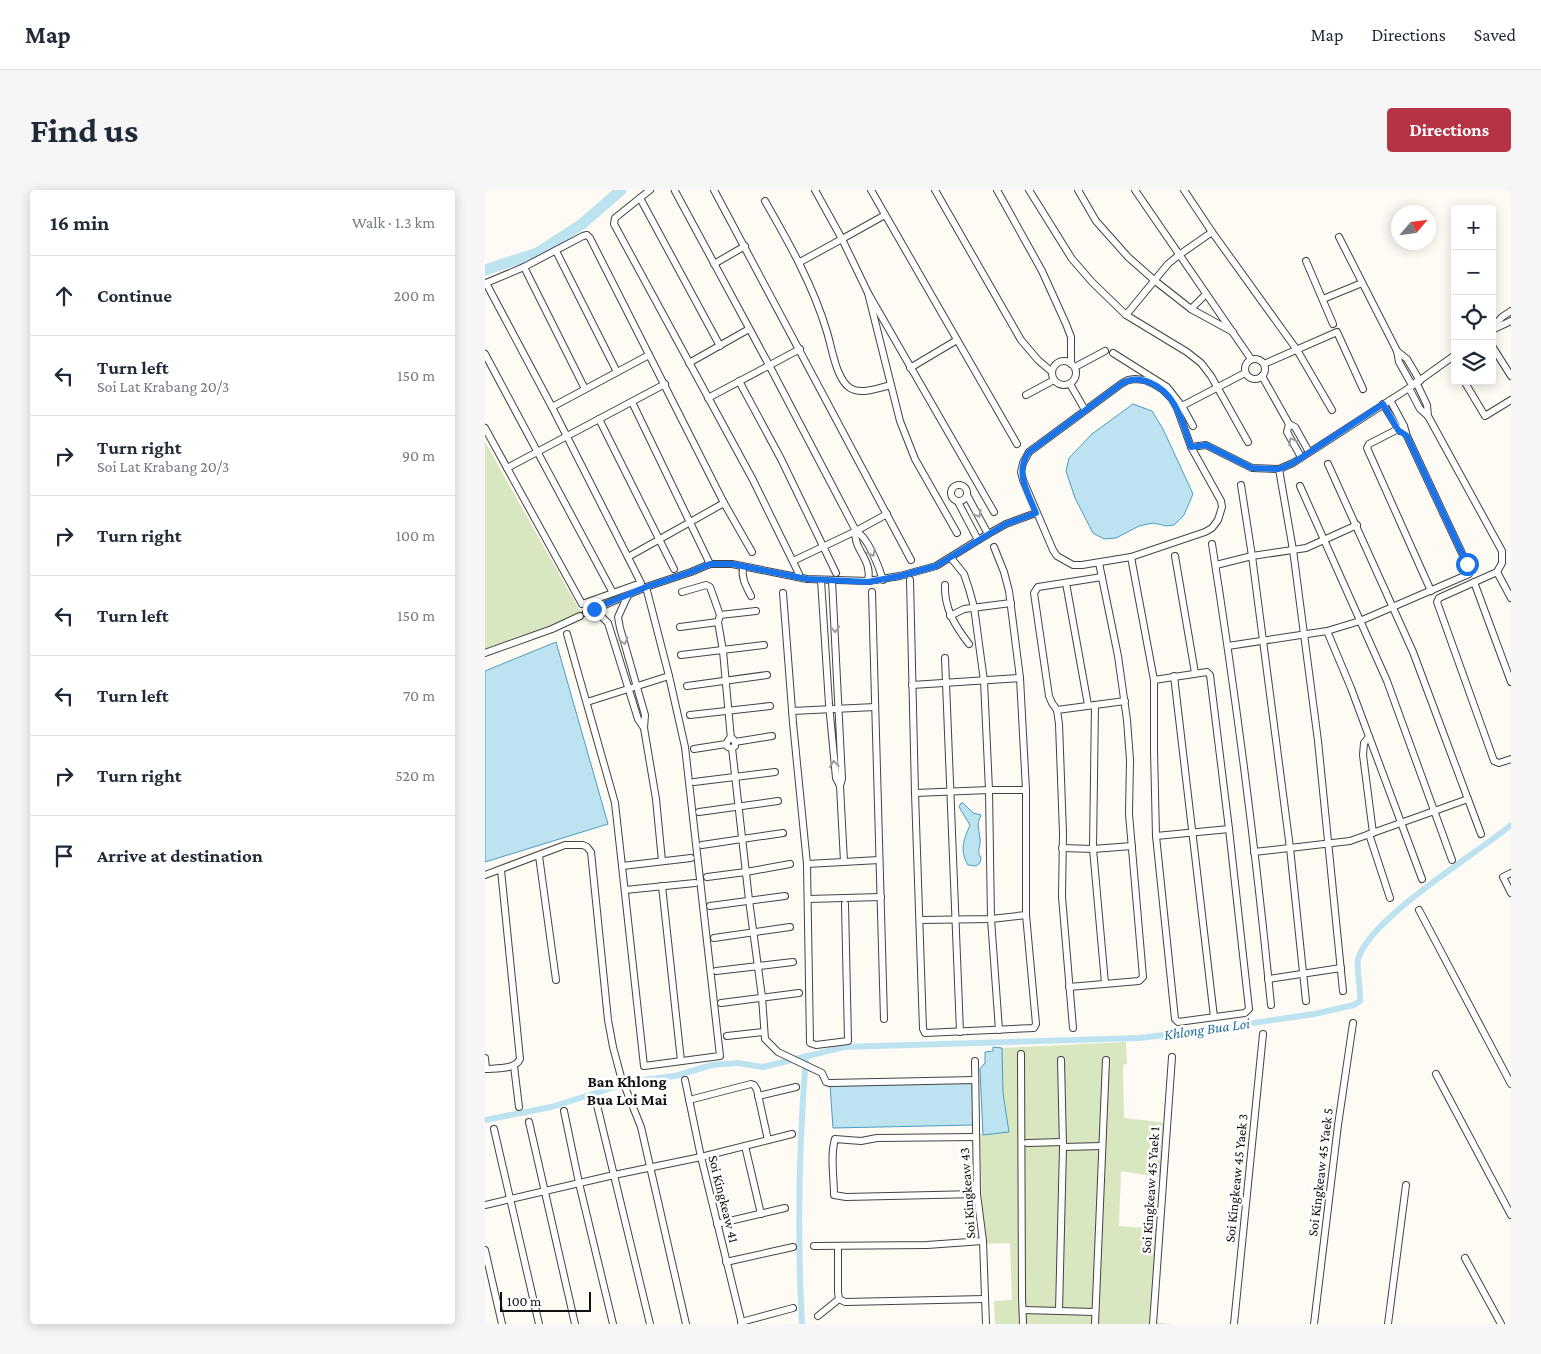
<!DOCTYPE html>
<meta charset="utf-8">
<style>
:root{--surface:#fff;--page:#f6f6f7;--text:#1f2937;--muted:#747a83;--line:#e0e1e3;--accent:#b53345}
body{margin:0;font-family:"Crimson Pro",serif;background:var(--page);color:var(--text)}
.controls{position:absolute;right:15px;top:15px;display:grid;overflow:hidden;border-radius:5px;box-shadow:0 2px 12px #0003}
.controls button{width:45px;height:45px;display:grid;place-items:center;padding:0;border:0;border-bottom:1px solid var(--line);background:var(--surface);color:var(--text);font:25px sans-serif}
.compass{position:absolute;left:906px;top:15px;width:45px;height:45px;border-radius:50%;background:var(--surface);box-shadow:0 2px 12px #0003;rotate:62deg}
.scale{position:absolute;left:15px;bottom:12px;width:91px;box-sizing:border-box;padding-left:5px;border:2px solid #101010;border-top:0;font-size:14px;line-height:18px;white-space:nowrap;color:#101010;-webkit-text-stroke:4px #fff;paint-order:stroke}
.stop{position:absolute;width:15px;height:15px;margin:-11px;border:4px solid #1a73e8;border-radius:50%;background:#fff}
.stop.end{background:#1a73e8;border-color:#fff;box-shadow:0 1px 5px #0008}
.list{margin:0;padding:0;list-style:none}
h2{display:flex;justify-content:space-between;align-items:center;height:65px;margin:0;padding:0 20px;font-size:21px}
h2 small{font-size:16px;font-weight:400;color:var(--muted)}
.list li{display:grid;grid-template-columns:32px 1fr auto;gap:15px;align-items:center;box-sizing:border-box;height:80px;padding:0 20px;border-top:1px solid var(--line)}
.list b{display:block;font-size:19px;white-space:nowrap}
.list p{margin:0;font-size:16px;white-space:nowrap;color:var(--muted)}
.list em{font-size:16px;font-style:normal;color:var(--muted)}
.icon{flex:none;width:28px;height:28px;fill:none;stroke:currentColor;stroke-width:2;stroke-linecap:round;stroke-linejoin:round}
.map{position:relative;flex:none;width:1026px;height:1134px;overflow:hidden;border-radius:5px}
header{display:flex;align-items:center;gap:30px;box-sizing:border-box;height:70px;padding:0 25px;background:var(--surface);border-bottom:1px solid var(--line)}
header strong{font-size:24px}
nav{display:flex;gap:28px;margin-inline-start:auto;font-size:18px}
.intro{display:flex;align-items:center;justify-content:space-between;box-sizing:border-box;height:120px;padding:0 30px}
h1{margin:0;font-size:35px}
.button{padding:12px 22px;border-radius:5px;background:var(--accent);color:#fff;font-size:18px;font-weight:700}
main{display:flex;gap:30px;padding:0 30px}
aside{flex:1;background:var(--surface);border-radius:5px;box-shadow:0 2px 12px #0003}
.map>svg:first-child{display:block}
.green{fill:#d8e7c0}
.water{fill:#bde3f1;stroke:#4a9dc2}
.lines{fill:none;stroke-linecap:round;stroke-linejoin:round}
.canal{stroke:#bde3f1;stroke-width:6}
.river{stroke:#bde3f1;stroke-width:11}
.minor-casing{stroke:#434343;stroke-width:8}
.minor{stroke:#fff;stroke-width:6}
.oneway{stroke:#9f9f9f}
.route{stroke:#1a73e8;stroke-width:6}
.labels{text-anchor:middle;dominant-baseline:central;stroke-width:5;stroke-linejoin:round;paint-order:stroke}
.street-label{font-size:14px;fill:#101010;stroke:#fff}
.water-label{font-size:15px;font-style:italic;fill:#237099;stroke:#fff}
.quarter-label{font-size:16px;font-weight:bold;fill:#101010;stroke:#fff}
</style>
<header>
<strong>Map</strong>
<nav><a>Map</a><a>Directions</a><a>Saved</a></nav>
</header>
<div class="intro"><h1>Find us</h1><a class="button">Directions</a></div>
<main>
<aside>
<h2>16 min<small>Walk · 1.3 km</small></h2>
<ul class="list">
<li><svg class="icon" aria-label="ahead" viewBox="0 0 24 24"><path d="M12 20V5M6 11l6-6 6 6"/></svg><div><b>Continue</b></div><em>200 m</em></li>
<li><svg class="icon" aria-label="left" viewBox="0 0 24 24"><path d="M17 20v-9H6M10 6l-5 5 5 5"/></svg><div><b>Turn left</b><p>Soi Lat Krabang 20/3</p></div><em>150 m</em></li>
<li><svg class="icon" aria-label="right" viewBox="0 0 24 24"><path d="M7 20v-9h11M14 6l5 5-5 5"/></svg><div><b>Turn right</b><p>Soi Lat Krabang 20/3</p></div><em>90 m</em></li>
<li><svg class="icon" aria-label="right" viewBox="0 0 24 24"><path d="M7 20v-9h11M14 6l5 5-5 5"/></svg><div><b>Turn right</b></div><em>100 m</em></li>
<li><svg class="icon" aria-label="left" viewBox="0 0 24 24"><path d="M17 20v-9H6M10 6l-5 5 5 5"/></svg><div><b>Turn left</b></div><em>150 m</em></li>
<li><svg class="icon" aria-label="left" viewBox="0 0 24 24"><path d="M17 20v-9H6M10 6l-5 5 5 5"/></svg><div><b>Turn left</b></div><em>70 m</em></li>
<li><svg class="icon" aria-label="right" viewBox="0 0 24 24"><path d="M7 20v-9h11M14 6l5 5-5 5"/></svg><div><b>Turn right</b></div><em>520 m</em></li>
<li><svg class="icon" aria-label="arrive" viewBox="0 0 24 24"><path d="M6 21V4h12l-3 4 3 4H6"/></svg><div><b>Arrive at destination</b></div></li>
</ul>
</aside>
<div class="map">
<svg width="1026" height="1134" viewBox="0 0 1026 1134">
<rect width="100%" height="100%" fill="#fefbf5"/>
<!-- green -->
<g class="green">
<path d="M0 252 100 430 0 465Z"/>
<path d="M641 852 642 874 638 875 639 928 683 933 679 988 636 981 634 1036 675 1039 669 1132 688 1134H510L509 1111 527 1110 525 1053 498 1054 495 944 524 942 518 903 517 858Z"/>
</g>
<!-- water -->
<g class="water">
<path d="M648 214 667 221 678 239 708 304 699 325 689 335 682 336 668 333 654 336 631 348 619 349 608 343 590 308 581 281 584 268 607 244Z"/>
<path d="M71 452 123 634 0 672V481Z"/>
<path d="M476 613H478L488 623 496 625C491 636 494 637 495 649 496 657 491 660 496 668L495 673 491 676 483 675C474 660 479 649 485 635L474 617Z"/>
<path d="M508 857 517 858 518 903 524 942 498 945 495 879 500 873V862L508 861Z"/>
<path d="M487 892 488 935 348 938 345 895Z"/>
</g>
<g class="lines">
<!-- canal -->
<g class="canal">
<path d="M0 930 66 917 149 891 190 886 227 875 253 873 278 877 359 857 654 848 728 839 829 824 869 815 875 811C876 799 871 777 873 769 886 727 990 665 1026 635"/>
<path d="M317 1134C312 1045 314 954 321 866"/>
</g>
<!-- river -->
<path class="river" d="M0 80 52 63 97 34 136 0"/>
<defs>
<g id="minor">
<path d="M165 0 130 28 129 34 268 290 314 384"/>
<path d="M229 0 426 370"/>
<path d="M330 0 357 49 400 25"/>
<path d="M386 0 532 254"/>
<path d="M450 0 536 150 553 170 567 182"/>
<path d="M512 0 557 81 581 134 586 147V174"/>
<path d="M544 0 587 69 607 92 641 125 702 162 716 173 726 186 763 252"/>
<path d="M593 0 611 31 643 67 669 90 706 119 748 142"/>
<path d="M650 0 766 169"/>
<path d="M699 0 727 42 812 160 847 220"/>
<path d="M190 1 284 175 371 341C383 347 394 377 398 390"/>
<path d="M155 8 235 156"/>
<path d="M280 11C304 53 328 95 342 142 347 158 351 189 365 198 376 205 394 198 406 195L415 231 430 269 472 343"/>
<path d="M854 47 912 161 914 172 927 195"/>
<path d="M71 61 132 182"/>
<path d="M821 71 848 134"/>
<path d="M315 72 357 49 383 103 406 195"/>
<path d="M229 74 260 56"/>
<path d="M39 77 100 199"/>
<path d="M1 93 39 77 98 46 102 45 105 48 239 313 267 362"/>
<path d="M0 94 1 93 67 217 164 165"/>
<path d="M383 103 509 322"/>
<path d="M838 109 877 93"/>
<path d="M706 119 721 104"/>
<path d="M641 125 683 74 694 65 727 42"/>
<path d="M1007 138 1017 127 1026 121"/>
<path d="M1007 140 1026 131"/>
<path d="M1007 156 1026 186"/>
<path d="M912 161 922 169 935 191"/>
<path d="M628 163 682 197 697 216 708 236"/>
<path d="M0 164 128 403 156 393 67 217"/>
<circle cx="770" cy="179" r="10"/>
<circle cx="579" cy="183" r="12"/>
<path d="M204 173 264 139"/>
<path d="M779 174 852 142 878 199"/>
<path d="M590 177 620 161"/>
<path d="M425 178 472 150"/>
<path d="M777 186 804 234 810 237 824 262"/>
<path d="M650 189 660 190 669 194 677 199 687 209 692 218 706 257 736 311 737 317 733 330 727 338 720 342 646 367 597 375H588L572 366 568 360 538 290 536 282 538 273 544 262 636 194 643 190Z"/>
<path d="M254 191 296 269 351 383"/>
<path d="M979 191 1000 226 1026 210"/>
<path d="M931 192 942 215 943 226"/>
<path d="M585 194 600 220"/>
<path d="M924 198 935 219 943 226 1017 361V373L1012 382 954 408 952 412 1009 571 1014 573 1026 569"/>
<path d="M541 205 569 190"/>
<path d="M223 208 315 159"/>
<path d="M147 212 225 374"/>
<path d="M898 214 915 241"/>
<path d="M697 216 760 183"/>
<path d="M114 229 189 379"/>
<path d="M804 234 802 242 816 267"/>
<path d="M919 236 884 254 882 258 946 401"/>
<path d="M0 238 97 414 128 403"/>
<path d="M706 257 721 255 767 278 794 279 808 273 924 198 970 165"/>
<path d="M843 274 928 462 996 644"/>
<path d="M22 278 180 194"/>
<path d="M794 279 808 360 833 551 858 801"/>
<circle cx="474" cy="303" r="8"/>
<path d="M756 295 767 366 805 658 821 811"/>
<path d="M815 296 902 491 967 670"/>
<path d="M482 305 503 344"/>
<path d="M473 312 493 350"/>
<path d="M371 341C367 359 388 369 383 391"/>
<path d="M727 354C751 507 771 661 786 815"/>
<path d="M690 366 710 483"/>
<path d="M143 367 239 313"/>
<path d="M646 367 669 490V560L671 646 690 829 693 832 760 823 764 819 744 639 725 485 722 482 669 490"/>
<path d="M466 368 479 384 484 399 489 417 499 491 504 600 506 729 514 840"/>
<path d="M308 371 371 341 402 324"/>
<path d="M731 375 767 366 821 358 872 335"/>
<path d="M258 377C256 388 261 396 266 406"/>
<path d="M1012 382 1026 408"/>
<path d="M336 390 344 514 351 588 355 596 357 589 347 390"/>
<path d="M425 390 430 603 438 839 440 843 549 838 551 834 541 725V600L535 488 524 401 519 382 509 357"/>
<path d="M989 392 1026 492"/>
<path d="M581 393 603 515"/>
<path d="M460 395C459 418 470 436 484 454"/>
<path d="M197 402 221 395 225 397 235 425 271 421"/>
<path d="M387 402 399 829"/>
<path d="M298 403 308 533 322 674 325 853 331 855 363 851 360 714"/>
<path d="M143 405 133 427 135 438 160 525 159 538 171 609 177 671"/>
<path d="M109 419 123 433 153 529 159 538"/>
<path d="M101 423 161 397 206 382 225 374H247L322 389 383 391 415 386 451 376 503 344 521 334 551 323"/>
<path d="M235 425 233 432 238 461 246 549"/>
<path d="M465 426 479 419 526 413"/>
<path d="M195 437 233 432"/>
<path d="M842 441 866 498 937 689"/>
<path d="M82 444 130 613 137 676 206 668"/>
<path d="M743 456 842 441 875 431 984 384 982 374 922 246 919 236 905 210"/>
<path d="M0 463 67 439 95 426"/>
<path d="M196 465 279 455"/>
<path d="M460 468 475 842"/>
<path d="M689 486 729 827"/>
<path d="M427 495 535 488"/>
<path d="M202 496 282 485"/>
<path d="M102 512 184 486"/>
<path d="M610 515 608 659 620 793"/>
<path d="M572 520 640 511"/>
<path d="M307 521 390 517"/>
<path d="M205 525 285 516"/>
<path d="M884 547 879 553 878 565 888 643"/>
<path d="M250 552 287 546"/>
<path d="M247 558 264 710 277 807 280 849 293 862 337 883 341 892 344 893 490 890"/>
<path d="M209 559 241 554 243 557 247 558 250 556V552L248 549H244L241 554"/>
<path d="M209 592 290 582"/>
<path d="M355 596 359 672"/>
<path d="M430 603 504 600H541"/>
<path d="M214 622 293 611"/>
<path d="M884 644 905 708"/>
<path d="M671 646 744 639"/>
<path d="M217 655 298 643"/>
<path d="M577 658 608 659 647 656"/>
<path d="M769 662 865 651 983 609"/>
<path d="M54 666 71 790"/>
<path d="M322 674 394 670"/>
<path d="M137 676 159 876 235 866 200 557 184 486 161 397"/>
<path d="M1026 683 1018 687 1026 703"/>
<path d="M0 685 80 655H98L102 657 106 662 123 830 128 857 136 887 156 937 201 1134"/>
<path d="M222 687 261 682 305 674"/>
<path d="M177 696 196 871"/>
<path d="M140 700 210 693"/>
<path d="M323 709 396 707"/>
<path d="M225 716 300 706"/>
<path d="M934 720 1026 894"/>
<path d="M435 730 506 729 541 725"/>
<path d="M229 748 305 737"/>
<path d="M231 781 308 772"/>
<path d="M783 789 856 778"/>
<path d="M584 797 654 791 658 787 644 624 645 570 642 530 633 466 614 373"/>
<path d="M236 813 314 803"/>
<path d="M588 838 577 707 578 643 574 534 572 520 567 513 564 506 549 403 553 397 617 387"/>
<path d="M242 846 278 842"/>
<path d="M536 864 537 1106 538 1134"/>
<path d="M0 868 1 879"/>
<path d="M490 871 492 1004 498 1051 501 1134"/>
<path d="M29 876 34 917"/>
<path d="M0 879C11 878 30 880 35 869L16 680"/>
<path d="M951 884 1026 1025"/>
<path d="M200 890 216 967 257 1134"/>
<path d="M273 906 311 897"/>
<path d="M204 910 266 894 269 895 272 900 283 950"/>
<path d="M111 911 165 1134"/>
<path d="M79 921 94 993 128 1134"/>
<path d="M44 932 90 1134"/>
<path d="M9 939 54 1134"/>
<path d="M491 947 392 948 376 951 350 949C345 966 349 987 349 1005L361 1007 492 1004"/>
<path d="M542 953 578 952"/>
<path d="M260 956 276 1024"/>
<path d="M578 957 617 956"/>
<path d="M0 1015 129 985 216 967 307 944"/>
<path d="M232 1034 300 1018"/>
<path d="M329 1056 442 1055 498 1051"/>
<path d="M353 1056V1102L354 1109 360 1112 500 1109"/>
<path d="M0 1060 17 1134"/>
<path d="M980 1068 1016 1134"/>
<path d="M241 1072 308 1057"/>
<path d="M538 1120 610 1122"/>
<path d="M574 1121 578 957 576 870"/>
<path d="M333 1126 354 1109"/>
<path d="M256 1132 308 1118"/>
<path d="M610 1134 621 870"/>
<path d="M668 1134 687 867"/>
<path d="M749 1134 778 844"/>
<path d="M829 1134 853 935 868 833"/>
<path d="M903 1134 921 995"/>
</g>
</defs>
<!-- minor casing -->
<use href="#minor" class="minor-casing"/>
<!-- minor -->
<use href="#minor" class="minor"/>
</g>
<!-- one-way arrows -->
<defs><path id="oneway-chevron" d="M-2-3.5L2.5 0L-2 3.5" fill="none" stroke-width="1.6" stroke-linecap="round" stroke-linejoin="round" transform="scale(1.25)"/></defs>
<g class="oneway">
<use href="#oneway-chevron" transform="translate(807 251) rotate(-117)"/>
<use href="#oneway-chevron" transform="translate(493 324) rotate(61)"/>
<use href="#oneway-chevron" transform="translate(387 363) rotate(62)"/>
<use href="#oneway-chevron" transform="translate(350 439) rotate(87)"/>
<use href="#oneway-chevron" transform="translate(139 451) rotate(73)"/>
<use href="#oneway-chevron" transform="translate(349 574) rotate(-96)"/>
</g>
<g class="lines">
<!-- route -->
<path class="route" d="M109 419 161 397 206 382 225 374H247L322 389 383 392 415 386 451 376 504 344 521 334 551 323C543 303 529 282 544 262L636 194C646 188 655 188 666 193 692 204 697 233 706 257L721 255 767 278 794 279 808 273 898 214 913 240 922 246 982 374"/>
</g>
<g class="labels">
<!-- street labels -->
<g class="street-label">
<text transform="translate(835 982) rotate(-83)">Soi Kingkeaw 45 Yaek 5</text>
<text transform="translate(751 988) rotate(-84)">Soi Kingkeaw 45 Yaek 3</text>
<text transform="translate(665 1000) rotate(-86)">Soi Kingkeaw 45 Yaek 1</text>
<text transform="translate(482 1003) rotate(-94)">Soi Kingkeaw 43</text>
<text transform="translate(239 1009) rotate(76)">Soi Kingkeaw 41</text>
</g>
<!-- water labels -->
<g class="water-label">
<text transform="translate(722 839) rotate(-8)">Khlong Bua Loi</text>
</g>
<!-- quarter labels -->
<g class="quarter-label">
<text x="142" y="891">Ban Khlong<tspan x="142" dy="18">Bua Loi Mai</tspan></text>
</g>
</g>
</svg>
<div class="controls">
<button>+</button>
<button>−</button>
<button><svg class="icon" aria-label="locate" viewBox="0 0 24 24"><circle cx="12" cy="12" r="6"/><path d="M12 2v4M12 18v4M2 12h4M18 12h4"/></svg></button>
<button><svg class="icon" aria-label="layers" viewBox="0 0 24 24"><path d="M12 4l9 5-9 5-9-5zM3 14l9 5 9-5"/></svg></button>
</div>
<svg class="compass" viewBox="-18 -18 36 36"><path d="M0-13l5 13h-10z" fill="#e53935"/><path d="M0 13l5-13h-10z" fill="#747a83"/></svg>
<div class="scale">100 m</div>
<div class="stop" style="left:982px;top:374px"></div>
<div class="stop end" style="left:109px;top:419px"></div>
</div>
</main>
